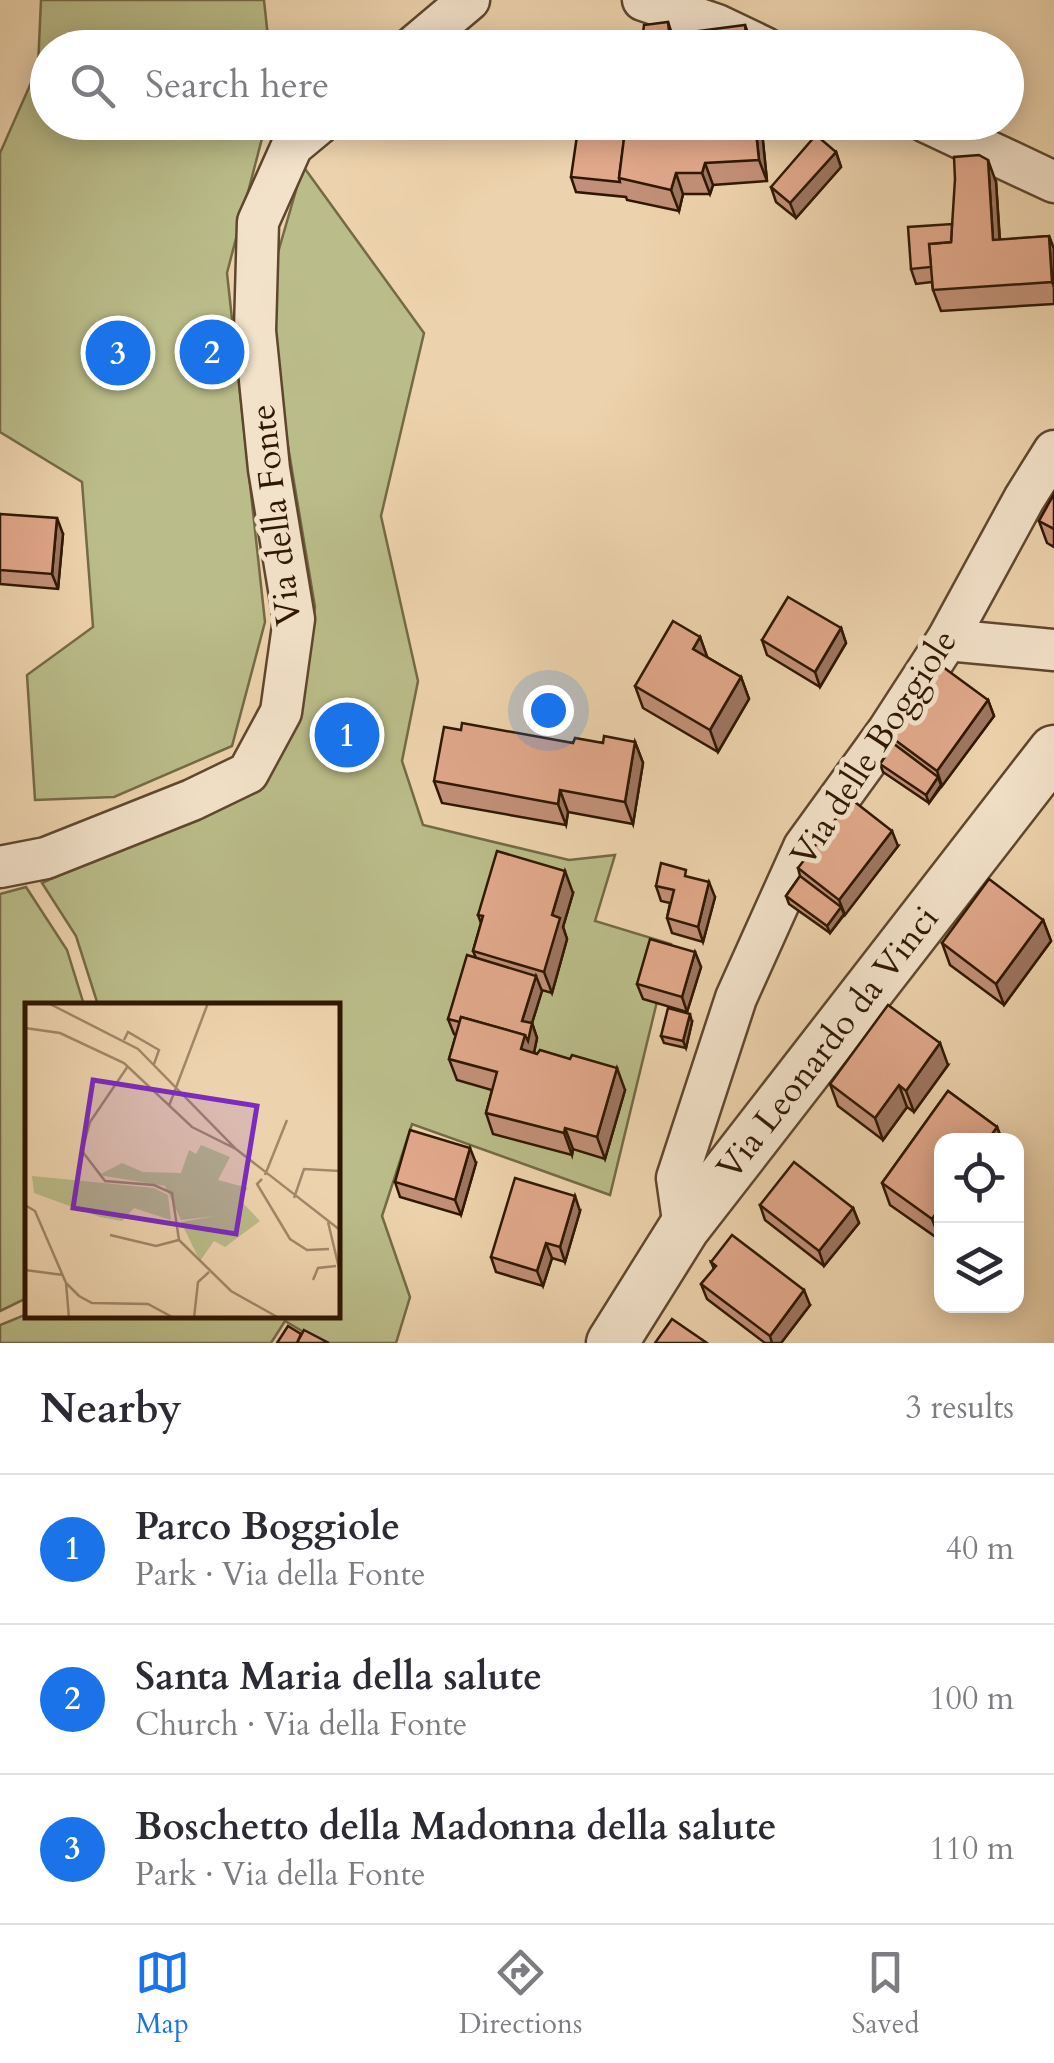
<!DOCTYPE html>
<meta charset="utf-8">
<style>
:root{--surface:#fff;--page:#f7f7f7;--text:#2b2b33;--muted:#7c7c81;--line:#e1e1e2;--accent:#1a73e8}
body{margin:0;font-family:Cardo,serif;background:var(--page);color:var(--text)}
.controls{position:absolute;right:30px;bottom:30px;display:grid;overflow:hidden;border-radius:20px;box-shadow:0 5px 25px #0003}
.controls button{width:90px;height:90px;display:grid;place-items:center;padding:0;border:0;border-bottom:2px solid var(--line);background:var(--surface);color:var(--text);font:50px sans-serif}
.you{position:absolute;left:548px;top:710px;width:35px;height:35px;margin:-25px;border:8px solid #fff;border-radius:50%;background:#1a73e8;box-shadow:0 0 0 15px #1a73e833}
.badge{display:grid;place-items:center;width:65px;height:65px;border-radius:50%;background:var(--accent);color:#fff;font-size:32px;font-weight:700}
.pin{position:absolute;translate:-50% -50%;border:5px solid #fff;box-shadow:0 2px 10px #0006}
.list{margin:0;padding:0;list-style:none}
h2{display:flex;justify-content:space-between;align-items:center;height:130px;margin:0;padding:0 40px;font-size:42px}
h2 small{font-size:32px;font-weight:400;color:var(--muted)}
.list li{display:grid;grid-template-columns:65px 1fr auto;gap:30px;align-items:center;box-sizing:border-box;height:150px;padding:0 40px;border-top:2px solid var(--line)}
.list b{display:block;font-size:38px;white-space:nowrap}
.list p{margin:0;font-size:32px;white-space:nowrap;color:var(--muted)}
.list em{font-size:32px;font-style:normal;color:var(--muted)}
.icon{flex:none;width:55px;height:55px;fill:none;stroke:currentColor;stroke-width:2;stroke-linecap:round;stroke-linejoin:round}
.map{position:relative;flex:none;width:1054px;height:1343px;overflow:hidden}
.search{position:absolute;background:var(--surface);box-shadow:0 5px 25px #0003;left:30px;right:30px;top:30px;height:110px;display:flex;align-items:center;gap:25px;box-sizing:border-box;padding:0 35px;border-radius:55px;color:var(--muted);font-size:38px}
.sheet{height:580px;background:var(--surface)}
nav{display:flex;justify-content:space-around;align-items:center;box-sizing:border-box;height:140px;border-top:2px solid var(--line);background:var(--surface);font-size:28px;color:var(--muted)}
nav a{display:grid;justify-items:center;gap:5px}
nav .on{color:var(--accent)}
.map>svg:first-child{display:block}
.green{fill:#babc89;stroke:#756a46;stroke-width:2.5}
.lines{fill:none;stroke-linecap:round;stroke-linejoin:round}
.minor-casing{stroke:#5f462e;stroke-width:45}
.tertiary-casing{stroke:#5f462e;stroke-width:55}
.minor{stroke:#f3e2ca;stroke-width:40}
.tertiary{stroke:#f3e2ca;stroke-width:50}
.wall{fill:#c29078;stroke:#301703;stroke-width:2.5}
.shaded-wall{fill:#9e7661;stroke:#301703;stroke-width:2.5}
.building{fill:#e1a88b;stroke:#301703;stroke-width:2.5}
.labels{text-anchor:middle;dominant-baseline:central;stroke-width:10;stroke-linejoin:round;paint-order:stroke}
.street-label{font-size:35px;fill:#301703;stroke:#f3e2ca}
.inset-road{fill:none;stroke:#a18869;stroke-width:2.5}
.view{fill:#7b2cbf;fill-opacity:0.15;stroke:#7b2cbf;stroke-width:5}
.inset-edge{fill:none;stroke:#301703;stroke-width:5}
</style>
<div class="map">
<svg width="1054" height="1343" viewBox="0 0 1054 1343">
<rect width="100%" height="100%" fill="#edd3ad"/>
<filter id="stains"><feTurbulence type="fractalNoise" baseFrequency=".002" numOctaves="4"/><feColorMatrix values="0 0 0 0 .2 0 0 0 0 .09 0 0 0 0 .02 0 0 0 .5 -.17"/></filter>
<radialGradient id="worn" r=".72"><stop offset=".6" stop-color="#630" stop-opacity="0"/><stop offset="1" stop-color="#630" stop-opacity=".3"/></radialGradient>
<!-- green -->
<g class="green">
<path d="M41 0H264L269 47 48 48V122L266 123 227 273 265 622 232 746 114 797 35 800 27 675 93 627 82 482 0 432V153L38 67Z"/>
<path d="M303 166 424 333 381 516 418 681 402 761 423 825 569 860 615 855 595 921 671 944 610 1195 412 1124 382 1216 410 1297 396 1343H322L285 1321 271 1343H0V1325L27 1314 28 1316H338V1006L98 1005 76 936 42 883 266 778 300 708 315 607 271 345 277 256Z"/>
<path d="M26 887 67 950 84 1005 28 1006 27 1298 0 1311V894Z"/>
</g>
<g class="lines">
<defs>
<g id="minor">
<path d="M643 0 717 25 765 48"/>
<path d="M412 48 469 0"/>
<path d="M926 122 1054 182"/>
<path d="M947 640 1054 650"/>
<path d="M0 867 46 858 192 800 248 773 281 712 294 619 269 469 255 331 258 222 292 146 321 122"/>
<path d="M684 1228 677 1178 736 998 804 847 888 731 947 640 1024 499 1054 451"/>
</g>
<path id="tertiary" d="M612 1343 684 1228 1054 751"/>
</defs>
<!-- minor casing -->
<use href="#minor" class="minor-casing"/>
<!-- tertiary casing -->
<use href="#tertiary" class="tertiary-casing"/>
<!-- minor -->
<use href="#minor" class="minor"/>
<!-- tertiary -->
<use href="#tertiary" class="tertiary"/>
</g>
<!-- wall -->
<g class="wall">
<path d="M626 122H660V126L695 131 761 122 767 181 713 185 710 194H683L679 211 627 200 626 197 576 192 571 177 626 126Z"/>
<path d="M836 152 841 167 796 218 776 202 771 187Z"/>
<path d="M996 182 1000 240 1049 236 1054 249V304L941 311 933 290 932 282 916 284 911 269 952 224Z"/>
<path d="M1054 494V547L1047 543 1039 521Z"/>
<path d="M0 514 63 534 58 589 0 584Z"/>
<path d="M841 628 846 643 820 687 767 655 762 640Z"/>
<path d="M700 637 707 657 741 677 749 699 718 752 643 708 635 686Z"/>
<path d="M988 700 994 716 929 803 883 772 880 764 894 744 891 737Z"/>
<path d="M461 730 573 743 635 742 643 763 633 824 568 812 566 825 442 803 434 781Z"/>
<path d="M898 846 830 933 789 904 786 896 800 876 798 868Z"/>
<path d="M688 877 715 897 703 942 672 933 667 918 670 903 661 901 656 886Z"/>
<path d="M573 893 563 927 567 939 552 993 542 990 532 1023 537 1038 534 1053 625 1090 605 1159 573 1149 572 1155 493 1134 486 1113 492 1090 457 1080 449 1059 456 1035 454 1034 448 1019 476 958 473 951 481 923 478 915Z"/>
<path d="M1043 920 1051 941 1004 1005 950 965 942 943Z"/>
<path d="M695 952 701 967 687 1012 643 999 637 984Z"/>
<path d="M692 1022 686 1048 664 1043 661 1036Z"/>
<path d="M948 1065 914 1112 907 1107 883 1140 838 1106 830 1084Z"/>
<path d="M948 1091 997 1127 1002 1140H942V1238L940 1240 890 1205 882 1183Z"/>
<path d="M476 1163 461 1215 400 1197 395 1182Z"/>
<path d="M760 1205 853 1208 859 1223 824 1266 765 1220Z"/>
<path d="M580 1211 565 1262 552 1258 543 1286 496 1272 491 1257Z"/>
<path d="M711 1262 810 1305 781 1343H765L707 1299 701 1284 714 1269Z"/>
</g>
<!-- shaded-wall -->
<g class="shaded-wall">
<path d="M668 22 673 37 675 48H671Z"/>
<path d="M745 25 753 46V48H747Z"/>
<path d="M755 122H761L767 181 759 160Z"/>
<path d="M836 152 841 167 796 218 790 203Z"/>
<path d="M988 160 996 182 1001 262 993 240Z"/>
<path d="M705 163 713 185 710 194 702 173Z"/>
<path d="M676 173 683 194 679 211 671 190Z"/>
<path d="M1049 236 1054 249V287L1052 282Z"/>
<path d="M57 518 63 534 58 589 52 574Z"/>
<path d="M841 628 846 643 820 687 815 672Z"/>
<path d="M700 637 708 659 693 649Z"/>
<path d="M741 677 749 699 718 752 710 730Z"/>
<path d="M988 700 994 716 942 786 937 771Z"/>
<path d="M635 742 643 763 633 824 625 802Z"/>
<path d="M938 777 941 785 929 803 926 795Z"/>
<path d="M560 790 568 812 566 825 558 804Z"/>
<path d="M892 831 898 846 845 915 839 900Z"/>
<path d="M565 871 573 893 563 927 567 939 552 993 544 972 552 915Z"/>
<path d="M709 882 715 897 703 942 698 927Z"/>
<path d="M841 907 844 914 830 933 827 926Z"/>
<path d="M1043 920 1051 941 1004 1005 996 984Z"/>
<path d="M695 952 701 967 687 1012 682 997Z"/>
<path d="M536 976 542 991 532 1023 537 1038 533 1057 521 1049 522 1021Z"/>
<path d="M690 1014 692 1022 686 1048 683 1041Z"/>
<path d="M940 1043 948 1065 914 1112 906 1091Z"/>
<path d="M617 1068 625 1090 605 1159 597 1137Z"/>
<path d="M899 1085 907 1107 883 1140 875 1118Z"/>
<path d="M997 1127 1002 1140H988Z"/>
<path d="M565 1128 573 1149 572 1155 564 1133Z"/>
<path d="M470 1148 476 1163 461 1215 455 1200Z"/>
<path d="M575 1196 580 1211 565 1262 560 1247Z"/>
<path d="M942 1205V1238L940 1240 932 1219Z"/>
<path d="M853 1208 859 1223 824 1266 819 1251Z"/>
<path d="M546 1243 552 1258 543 1286 537 1271Z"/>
<path d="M804 1290 810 1305 781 1343H772L770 1336Z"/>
</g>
<!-- building -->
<g class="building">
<path d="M668 22 671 48H641L644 25Z"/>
<path d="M745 25 747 48H685L683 33Z"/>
<path d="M579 122H599L626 126 619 178 620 182 571 177Z"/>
<path d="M626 122H638L695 131 694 122H755L759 160 705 163 702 173H676L671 190 619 178Z"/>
<path d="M816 135 836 152 790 203 771 187Z"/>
<path d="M979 155 988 160 993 240 1049 236 1052 282 933 290 929 244 951 242 955 179 954 157Z"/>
<path d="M952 224 951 242 929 244 931 267 911 269 908 227Z"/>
<path d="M1054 494V529L1039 521Z"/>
<path d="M0 514 57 518 52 574 0 570Z"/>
<path d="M788 597 841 628 815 672 762 640Z"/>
<path d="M673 621 700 637 693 649 741 677 710 730 635 686Z"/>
<path d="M943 667 988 700 937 771 891 737Z"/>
<path d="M462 723 573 743 575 738 603 743 604 736 635 742 625 802 560 790 558 804 434 781 444 727 461 730Z"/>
<path d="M894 744 938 777 926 795 880 764Z"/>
<path d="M851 799 892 831 839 900 798 868Z"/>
<path d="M497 851 565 871 552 915 560 918 544 972 473 951 483 916 478 915Z"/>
<path d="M661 863 686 870 685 876 709 882 698 927 667 918 674 890 656 886Z"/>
<path d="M800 876 841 907 827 926 786 896Z"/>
<path d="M989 879 1043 920 996 984 942 943Z"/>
<path d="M650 939 695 952 682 997 637 984Z"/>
<path d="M467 955 536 976 522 1021 532 1023 528 1041 525 1035 461 1017 460 1022 448 1019Z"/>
<path d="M888 1005 940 1043 906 1091 899 1085 875 1118 830 1084Z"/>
<path d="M668 1008 690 1014 683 1041 661 1036Z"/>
<path d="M461 1017 525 1035 521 1049 537 1054 540 1050 570 1059 572 1055 617 1068 597 1137 565 1128 564 1133 486 1113 497 1072 449 1059Z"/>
<path d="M948 1091 997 1127 988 1140H942V1205L932 1219 882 1183Z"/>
<path d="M410 1130 470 1148 455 1200 395 1182Z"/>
<path d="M794 1162 853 1208 819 1251 760 1205Z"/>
<path d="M515 1178 575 1196 560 1247 546 1243 537 1271 491 1257Z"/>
<path d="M732 1235 804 1290 770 1336 701 1284 716 1266 711 1262Z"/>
<path d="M672 1319 707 1343H655Z"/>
<path d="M288 1326 301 1334 297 1343H277Z"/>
<path d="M304 1330 329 1343H297Z"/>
</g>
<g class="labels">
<!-- street labels -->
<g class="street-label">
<text transform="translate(276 515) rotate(-97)">Via della Fonte</text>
<text transform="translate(874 748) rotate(-57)">Via delle Boggiole</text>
<text transform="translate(828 1043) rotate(-52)">Via Leonardo da Vinci</text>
</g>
</g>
<!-- overview -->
<g transform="translate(25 1003)">
<rect width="315" height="315" fill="#edd3ad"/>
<path d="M176 142 205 154 193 177 223 185 214 196 235 218 200 244 189 238 175 258 156 219 191 213 156 217 140 183 74 172 97 160 118 169 156 170 164 147 171 151ZM7 173 129 185 143 192 146 217 109 205 97 218 75 214 9 190Z" fill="#babc89"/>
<path class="inset-road" d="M23 0 113 46 211 146 315 227M0 25 35 30 99 60 167 124 211 146M99 37 103 29 134 47 129 61M103 63 65 119 57 148 80 178 129 182 147 190 154 237M144 103 183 0M240 172 262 117M237 176 232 181 265 236 282 247 304 246M269 195 279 166 315 168M0 202 10 208 41 280 54 293 67 300 123 301 149 315M303 219 315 269M85 232 131 243 154 237 206 288 254 315M0 267 38 272M288 277 293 265 311 263M41 280 44 315M169 315 173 279 184 269"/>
<path class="view" d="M68 77 232 103 211 231 48 205Z"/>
<rect width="315" height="315" class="inset-edge"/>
</g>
<rect width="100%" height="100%" filter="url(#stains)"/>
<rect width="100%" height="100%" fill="url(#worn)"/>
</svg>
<div class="controls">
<button><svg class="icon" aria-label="locate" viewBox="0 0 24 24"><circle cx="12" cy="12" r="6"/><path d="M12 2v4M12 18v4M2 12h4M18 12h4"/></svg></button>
<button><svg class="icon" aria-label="layers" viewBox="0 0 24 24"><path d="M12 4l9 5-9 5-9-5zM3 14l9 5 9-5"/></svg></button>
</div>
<div class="you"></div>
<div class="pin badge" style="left:347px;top:735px">1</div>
<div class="pin badge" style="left:212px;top:352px">2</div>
<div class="pin badge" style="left:118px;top:353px">3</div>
<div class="search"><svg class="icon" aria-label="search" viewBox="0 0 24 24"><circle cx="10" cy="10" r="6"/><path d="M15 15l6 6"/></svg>Search here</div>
</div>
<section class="sheet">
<h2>Nearby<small>3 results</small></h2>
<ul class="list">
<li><span class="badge">1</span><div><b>Parco Boggiole</b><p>Park · Via della Fonte</p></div><em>40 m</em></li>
<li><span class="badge">2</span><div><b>Santa Maria della salute</b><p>Church · Via della Fonte</p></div><em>100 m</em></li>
<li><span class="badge">3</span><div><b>Boschetto della Madonna della salute</b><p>Park · Via della Fonte</p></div><em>110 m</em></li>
</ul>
</section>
<nav>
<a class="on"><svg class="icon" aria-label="map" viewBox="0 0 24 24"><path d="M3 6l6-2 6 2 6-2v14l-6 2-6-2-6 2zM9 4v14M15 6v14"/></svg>Map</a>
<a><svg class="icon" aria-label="directions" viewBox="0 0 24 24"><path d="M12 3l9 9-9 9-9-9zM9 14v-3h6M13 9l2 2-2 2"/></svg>Directions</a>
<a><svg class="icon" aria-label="saved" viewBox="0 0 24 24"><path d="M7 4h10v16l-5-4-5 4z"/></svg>Saved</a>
</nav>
